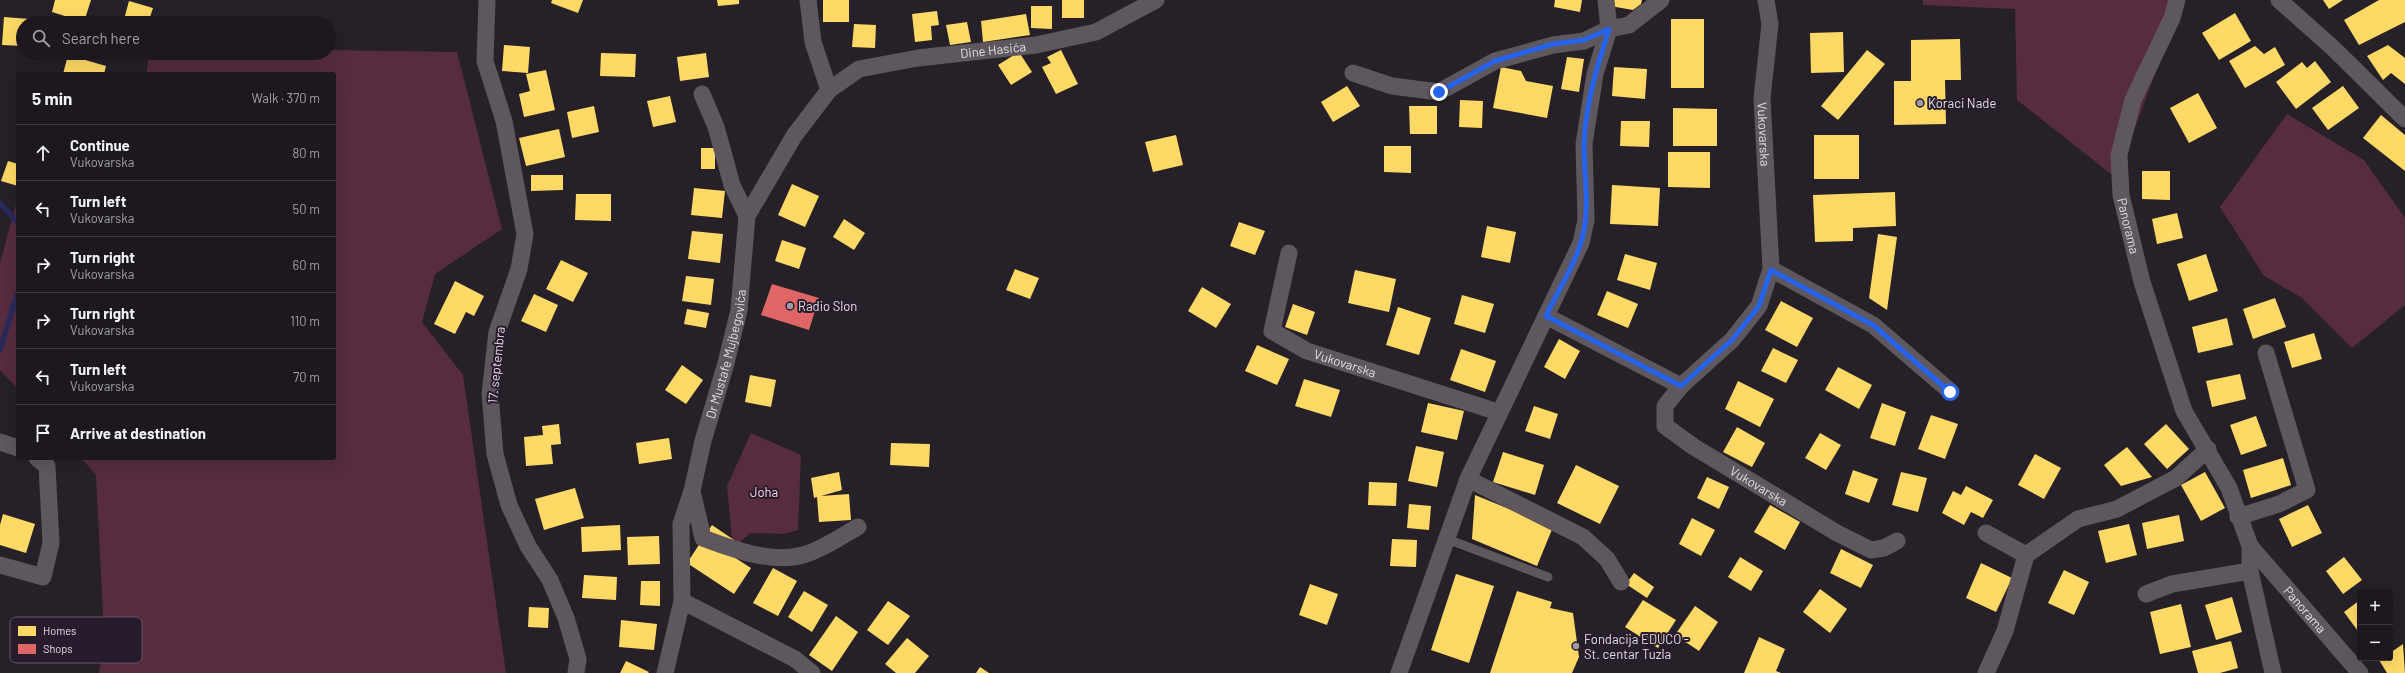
<!DOCTYPE html>
<meta charset="utf-8">
<style>
:root{--surface:#1c181e;--page:#252127;--text:#f1f3f6;--muted:#a0a0a4;--line:#3a373c}
body{margin:0;font-family:Barlow,sans-serif;background:var(--page);color:var(--text)}
.controls{position:absolute;right:12px;bottom:12px;display:grid;overflow:hidden;border-radius:4px;box-shadow:0 4px 16px #0002}
.controls button{width:36px;height:36px;display:grid;place-items:center;padding:0;border:0;border-bottom:1px solid var(--line);background:var(--surface);color:var(--text);font:20px sans-serif}
.stop{position:absolute;width:12px;height:12px;margin:-9px;border:3px solid #2563eb;border-radius:50%;background:#fff}
.stop.end{background:#2563eb;border-color:#fff;box-shadow:0 1px 4px #0008}
.list{margin:0;padding:0;list-style:none}
h2{display:flex;justify-content:space-between;align-items:center;height:52px;margin:0;padding:0 16px;font-size:17px}
h2 small{font-size:13px;font-weight:400;color:var(--muted)}
.list li{display:grid;grid-template-columns:26px 1fr auto;gap:12px;align-items:center;box-sizing:border-box;height:56px;padding:0 16px;border-top:1px solid var(--line)}
.list b{display:block;font-size:15px;white-space:nowrap}
.list p{margin:0;font-size:13px;white-space:nowrap;color:var(--muted)}
.list em{font-size:13px;font-style:normal;color:var(--muted)}
.icon{flex:none;width:22px;height:22px;fill:none;stroke:currentColor;stroke-width:2;stroke-linecap:round;stroke-linejoin:round}
.map{position:relative;flex:none;width:2405px;height:673px;overflow:hidden}
.search{position:absolute;background:var(--surface);box-shadow:0 4px 16px #0002;left:16px;top:16px;width:320px;height:44px;display:flex;align-items:center;gap:10px;box-sizing:border-box;padding:0 14px;border-radius:22px;color:var(--muted);font-size:15px}
.panel{position:absolute;background:var(--surface);box-shadow:0 4px 16px #0002;left:16px;top:72px;width:320px;height:388px;border-radius:4px}
.map>svg:first-child{display:block}
.green{fill:#562c3e}
.homes{fill:#ffd966}
.shops{fill:#e06666}
.lines{fill:none;stroke-linecap:round;stroke-linejoin:round}
.stream{stroke:#292a5c;stroke-width:5.5}
.lane{stroke:#5f575e;stroke-width:9}
.street{stroke:#5f575e;stroke-width:17}
.route{stroke:#2563eb;stroke-width:5}
.poi-dot{fill:#a19aa4;stroke:#271c2b;stroke-width:1.5}
.labels{text-anchor:middle;dominant-baseline:central;stroke-width:4;stroke-linejoin:round;paint-order:stroke}
.street-label{font-size:13px;fill:#e3dbe6;stroke:#271c2b}
.poi-label{font-size:13px;fill:#e3dbe6;stroke:#271c2b;text-anchor:start}
.park-label{font-size:13px;fill:#fed5e4;stroke:#271c2b}
.key{fill:#271c2b;stroke:#5f5563;stroke-width:1}
.key-label{font-size:11px;fill:#e3dbe6}
</style>
<div class="map">
<svg width="2405" height="673" viewBox="0 0 2405 673">
<rect width="100%" height="100%" fill="#262028"/>
<!-- green -->
<g class="green">
<path d="M1923 0H2183L2116 178 2017 100 2015 9 1923 5Z"/>
<path d="M329 50 457 52 502 229 435 274 422 322 463 375 506 673H99L104 635 96 475 81 458H334V74H146L150 53H329Z"/>
<path d="M2287 114 2364 160 2405 218V305L2352 348 2302 298 2264 276 2220 207Z"/>
<path d="M18 197V389L0 370V263Z"/>
<path d="M751 433 801 455 798 530 784 534 750 533 733 549 727 486Z"/>
</g>
<!-- homes -->
<g class="homes">
<path d="M55 0H91L84 22 52 12Z"/>
<path d="M552 0H583L578 13 551 3Z"/>
<path d="M717 0H739V4L718 6Z"/>
<rect x="823" y="0" width="26" height="22"/>
<rect x="1062" y="0" width="22" height="18"/>
<path d="M1555 0H1582L1580 12 1554 7Z"/>
<path d="M1611 0H1642L1641 4 1633 10 1610 6Z"/>
<path d="M2323 0H2343L2329 9Z"/>
<path d="M2379 0H2405V22L2359 45 2344 20Z"/>
<path d="M129 1 153 8 148 23H123Z"/>
<path d="M1031 6H1052V29L1031 28Z"/>
<path d="M937 11 939 25 931 26 932 40 915 42 912 14Z"/>
<path d="M2235 13 2251 41 2219 60 2202 33Z"/>
<path d="M1026 14 1030 35 983 42 981 21Z"/>
<path d="M4 17 42 20 41 23H23V46L2 45Z"/>
<rect x="1671" y="19" width="33" height="69"/>
<path d="M967 22 971 42 950 45 946 25Z"/>
<path d="M854 24 876 25 875 48 852 47Z"/>
<path d="M1843 32 1844 72 1811 73 1810 33Z"/>
<path d="M1960 39 1961 80H1945L1946 124 1894 125V81H1911V40Z"/>
<path d="M504 45 530 47 528 73 502 71Z"/>
<path d="M2388 45 2405 58V84L2391 73 2383 80 2367 56Z"/>
<path d="M2255 46 2264 54 2275 47 2285 65 2245 88 2229 61Z"/>
<path d="M1061 50 1078 84 1056 94 1042 67 1051 63 1047 57Z"/>
<path d="M1867 50 1885 64 1838 120 1821 106Z"/>
<path d="M1019 52 1032 72 1011 85 998 65Z"/>
<path d="M601 53 636 54 635 77 600 76Z"/>
<path d="M706 53 709 77 680 81 677 57Z"/>
<path d="M68 55 106 66 104 74H63Z"/>
<path d="M1567 57 1584 59 1579 92 1561 89Z"/>
<path d="M2315 61 2331 82 2296 109 2276 82 2302 62 2307 68Z"/>
<path d="M1501 67 1521 71 1526 81 1553 86 1547 118 1493 108Z"/>
<path d="M1614 67 1647 69 1645 99 1612 96Z"/>
<path d="M546 70 555 110 524 117 519 94 530 91 526 74Z"/>
<path d="M1347 86 1360 106 1333 122 1321 102Z"/>
<path d="M2343 86 2359 108 2328 130 2312 108Z"/>
<path d="M2198 93 2217 128 2189 143 2170 108Z"/>
<path d="M670 96 676 122 653 127 647 101Z"/>
<path d="M1460 100 1483 101 1482 128 1459 127Z"/>
<path d="M594 106 599 132 572 138 567 112Z"/>
<path d="M1409 106H1437V134H1410Z"/>
<path d="M1673 108 1717 109V146H1673Z"/>
<path d="M2381 115 2405 135V171L2363 138Z"/>
<path d="M1621 121H1650L1649 147 1620 146Z"/>
<path d="M559 129 565 157 526 166 519 138Z"/>
<path d="M1176 135 1183 165 1153 172 1145 142Z"/>
<rect x="1814" y="135" width="45" height="44"/>
<path d="M1384 146H1411V173L1384 172Z"/>
<rect x="701" y="148" width="14" height="21"/>
<path d="M1668 152H1710V188L1668 187Z"/>
<path d="M8 161 18 164V186L1 181Z"/>
<path d="M2142 171H2170V200L2142 199Z"/>
<path d="M531 175H563V190L531 191Z"/>
<path d="M792 184 819 196 805 227 778 215Z"/>
<path d="M1612 185 1660 188 1658 226 1610 224Z"/>
<path d="M694 188 725 191 722 218 691 215Z"/>
<path d="M1895 192 1896 226 1853 228V241L1815 242 1813 195Z"/>
<path d="M576 194H611V221L575 220Z"/>
<path d="M2177 213 2183 238 2157 244 2152 219Z"/>
<path d="M844 219 865 233 854 250 833 237Z"/>
<path d="M1239 222 1265 231 1255 255 1230 246Z"/>
<path d="M1487 226 1516 232 1510 263 1481 257Z"/>
<path d="M692 231 723 234 720 263 688 259Z"/>
<path d="M1878 234 1897 237 1887 310 1869 298Z"/>
<path d="M782 240 806 248 799 269 775 261Z"/>
<path d="M1625 254 1657 263 1650 290 1617 280Z"/>
<path d="M2206 254 2218 291 2189 301 2177 264Z"/>
<path d="M561 260 588 273 573 302 546 289Z"/>
<path d="M1015 269 1039 278 1030 299 1006 290Z"/>
<path d="M1355 270 1396 279 1389 312 1348 303Z"/>
<path d="M686 276 714 279 711 305 682 301Z"/>
<path d="M455 281 484 296 474 316 466 312 455 334 434 324Z"/>
<path d="M1202 287 1231 304 1216 328 1188 311Z"/>
<path d="M1607 291 1638 304 1628 328 1597 315Z"/>
<path d="M534 294 558 305 546 332 521 321Z"/>
<path d="M1462 295 1494 304 1485 333 1454 324Z"/>
<path d="M2275 298 2286 327 2253 339 2243 309Z"/>
<path d="M1781 301 1813 318 1797 347 1765 330Z"/>
<path d="M1293 304 1315 312 1307 335 1285 327Z"/>
<path d="M1398 307 1431 318 1419 355 1386 345Z"/>
<path d="M687 309 709 313 706 328 684 324Z"/>
<path d="M2227 318 2233 345 2198 353 2192 327Z"/>
<path d="M2314 333 2322 359 2292 368 2284 342Z"/>
<path d="M1559 339 1580 351 1565 379 1544 367Z"/>
<path d="M1257 345 1289 359 1277 385 1245 371Z"/>
<path d="M1773 348 1798 360 1786 383 1761 371Z"/>
<path d="M1461 349 1496 361 1485 392 1450 380Z"/>
<path d="M682 365 703 380 686 404 665 390Z"/>
<path d="M1838 367 1872 385 1859 409 1825 390Z"/>
<path d="M2240 374 2246 399 2212 407 2206 381Z"/>
<path d="M750 375 776 380 771 407 745 402Z"/>
<path d="M1304 379 1340 390 1331 417 1295 406Z"/>
<path d="M1738 381 1774 399 1760 427 1725 409Z"/>
<path d="M1428 403 1464 411 1457 440 1421 432Z"/>
<path d="M1882 403 1906 412 1895 446 1870 438Z"/>
<path d="M1534 406 1558 414 1550 439 1525 431Z"/>
<path d="M1931 415 1958 424 1945 459 1918 449Z"/>
<path d="M2256 416 2267 446 2241 455 2230 425Z"/>
<path d="M559 424 561 444 551 445 553 464 526 466 524 437 543 435 542 426Z"/>
<path d="M2166 424 2189 449 2167 469 2144 444Z"/>
<path d="M1737 427 1765 443 1752 467 1723 452Z"/>
<path d="M1820 433 1841 445 1826 470 1805 458Z"/>
<path d="M669 438 672 459 639 464 636 443Z"/>
<path d="M891 443 930 444 929 467 890 465Z"/>
<path d="M1416 446 1444 452 1437 487 1408 481Z"/>
<path d="M2127 447 2152 477 2121 486 2104 465Z"/>
<path d="M1503 452 1544 465 1535 495 1493 482Z"/>
<path d="M2035 454 2061 468 2044 499 2018 485Z"/>
<path d="M2283 458 2291 485 2251 498 2243 470Z"/>
<path d="M1576 465 1619 486 1600 524 1557 503Z"/>
<path d="M1853 470 1878 479 1869 503 1845 494Z"/>
<path d="M839 472 842 490 821 496 849 494 851 520 819 522 817 497 814 498 811 478Z"/>
<path d="M1901 472 1927 478 1918 512 1892 505Z"/>
<path d="M2205 472 2225 508 2201 521 2181 485Z"/>
<path d="M1707 477 1729 487 1719 509 1697 498Z"/>
<path d="M1369 482 1397 483 1396 506 1368 505Z"/>
<path d="M1966 486 1993 500 1983 518 1971 512 1964 525 1942 513 1953 491 1961 495Z"/>
<path d="M575 488 584 518 544 530 535 499Z"/>
<path d="M1475 495 1553 527 1537 566 1472 539Z"/>
<path d="M1409 504 1431 506 1429 530 1407 528Z"/>
<path d="M1770 505 1800 522 1785 550 1754 532Z"/>
<path d="M2308 505 2322 533 2292 547 2279 519Z"/>
<path d="M3 514 35 524 26 553 0 545V525Z"/>
<path d="M2179 515 2184 541 2147 549 2142 523Z"/>
<path d="M1692 518 1715 530 1701 556 1679 544Z"/>
<path d="M2129 524 2137 555 2106 563 2098 531Z"/>
<path d="M620 525 621 550 582 552 581 527Z"/>
<path d="M712 525 734 540 726 552 751 568 734 594 687 563Z"/>
<path d="M659 536 660 564 628 565 627 537Z"/>
<path d="M1392 539 1417 540 1416 567 1390 566Z"/>
<path d="M1841 549 1873 565 1861 588 1830 573Z"/>
<path d="M1740 557 1763 571 1751 591 1728 577Z"/>
<path d="M2344 557 2362 580 2343 594 2326 571Z"/>
<path d="M1981 563 2012 578 1996 612 1966 598Z"/>
<path d="M773 568 797 581 778 616 753 603Z"/>
<path d="M2064 570 2089 582 2074 615 2048 603Z"/>
<path d="M1634 573 1654 587 1647 598 1626 584Z"/>
<path d="M1456 574 1494 586 1469 663 1431 650Z"/>
<path d="M584 575 617 577 616 600 582 598Z"/>
<path d="M641 581H660V606L640 605Z"/>
<path d="M1310 584 1338 594 1327 625 1299 615Z"/>
<path d="M1820 589 1847 609 1830 633 1803 612Z"/>
<path d="M804 591 828 605 812 632 788 617Z"/>
<path d="M1517 591 1552 602 1550 608 1573 613 1579 657 1572 673H1490Z"/>
<path d="M2232 597 2242 632 2216 640 2205 605Z"/>
<path d="M1643 600 1676 620 1658 648 1625 627Z"/>
<path d="M2360 600V634L2344 612Z"/>
<path d="M888 601 910 616 888 645 867 630Z"/>
<path d="M2181 604 2191 647 2160 654 2150 612Z"/>
<path d="M1695 606 1718 622 1699 651 1675 635Z"/>
<path d="M529 607 549 608 548 628 528 627Z"/>
<path d="M836 616 858 632 832 671 809 655Z"/>
<path d="M621 620 657 624 654 650 619 647Z"/>
<path d="M1759 637 1785 649 1776 671 1781 673H1744Z"/>
<path d="M907 638 929 656 915 673H896L885 664Z"/>
<path d="M2231 641 2238 668 2220 673H2198L2192 651Z"/>
<path d="M2403 644 2405 673H2387L2379 660 2390 658V653Z"/>
<path d="M626 661 649 672 648 673H620Z"/>
<path d="M980 667 989 673H976Z"/>
</g>
<!-- shops -->
<path class="shops" d="M772 284 819 298 809 330 761 315Z"/>
<g class="lines">
<!-- stream -->
<g class="stream">
<path d="M0 203 18 223"/>
<path d="M0 350 18 292"/>
</g>
<!-- lane -->
<path class="lane" d="M1447 539 1548 577"/>
<!-- street -->
<g class="street">
<path d="M487 0 485 61 504 121 525 234 519 269 497 332 490 394 495 454 509 505 528 546 550 580 566 618 578 659 576 673"/>
<path d="M808 0 813 42 829 90"/>
<path id="s1" d="M1766 0 1770 24 1762 98 1771 269 1873 325 1951 392"/>
<path id="s2" d="M2177 0 2172 18 2133 100 2119 155 2121 195 2142 282 2184 411 2229 488 2250 546V571L2273 673"/>
<path d="M2279 0 2333 48 2405 119"/>
<path d="M1353 73 1392 86 1439 92 1495 61 1553 45 1584 41 1609 29 1629 25 1661 0"/>
<path d="M702 94 716 127 732 185 747 216"/>
<path id="s3" d="M1289 253 1272 331 1307 351 1498 412"/>
<path id="s4" d="M1546 316 1681 386 1665 406V426L1694 447 1837 533 1871 550 1884 548 1897 541"/>
<path d="M1681 386 1732 340 1759 306 1771 269"/>
<path d="M0 442 18 448"/>
<path d="M1468 479 1583 537 1607 559 1621 582"/>
<path d="M692 491 703 538C732 549 772 564 803 555 822 550 841 536 858 527"/>
<path d="M2238 517 2279 504 2307 490 2266 353"/>
<path d="M1986 533 2026 555"/>
<path id="s5" d="M2250 546 2360 673"/>
<path d="M0 565 43 577 51 543 47 466 37 458"/>
<path d="M2146 594 2172 584 2250 571"/>
<path d="M682 601 795 659 812 673"/>
<path id="s6" d="M665 673 682 601 681 524 692 491 703 441 726 363 739 310 747 216 794 136 829 90 859 69 918 58 1036 45 1096 32 1156 0"/>
<path d="M1399 673 1468 479 1581 243 1586 220 1584 144 1595 74 1609 29 1606 0"/>
<path d="M1986 673 2005 631 2026 555 2078 519 2117 509 2176 478 2208 449"/>
</g>
</g>
<g class="lines">
<!-- route -->
<path class="route" d="M1439 92 1495 61 1553 44 1584 40 1609 29C1597 67 1585 106 1584 145 1584 177 1591 211 1581 242 1575 265 1556 294 1546 316L1681 386 1732 340 1759 306 1771 270 1873 325 1950 392"/>
</g>
<!-- markers -->
<g class="poi-dot">
<circle cx="1920" cy="103" r="4"/>
<circle cx="790" cy="306" r="4"/>
<circle cx="1576" cy="646" r="4"/>
</g>
<g class="labels">
<!-- street labels -->
<g class="street-label">
<text stroke="none"><textPath href="#s6" startOffset="790">Dine Hasića</textPath></text>
<text stroke="none"><textPath href="#s1" startOffset="135">Vukovarska</textPath></text>
<text stroke="none"><textPath href="#s2" startOffset="238">Panorama</textPath></text>
<text stroke="none"><textPath href="#s6" startOffset="327">Dr Mustafe Mujbegovića</textPath></text>
<text stroke="none"><textPath href="#s3" startOffset="160">Vukovarska</textPath></text>
<text transform="translate(496 365) rotate(-84)">17. septembra</text>
<text stroke="none"><textPath href="#s4" startOffset="309">Vukovarska</textPath></text>
<text stroke="none"><textPath href="#s5" startOffset="84">Panorama</textPath></text>
</g>
<!-- poi labels -->
<g class="poi-label">
<text x="1928" y="103">Koraci Nade</text>
<text x="798" y="306">Radio Slon</text>
<text x="1584" y="639">Fondacija EDUCO -<tspan x="1584" dy="15">St. centar Tuzla</tspan></text>
</g>
<!-- park labels -->
<g class="park-label">
<text x="764" y="492">Joha</text>
</g>
</g>
<!-- legend -->
<rect x="10" y="617" width="132" height="46" rx="6" class="key"/>
<rect x="18" y="626" width="18" height="10" fill="#ffd966"/>
<rect x="18" y="644" width="18" height="10" fill="#e06666"/>
<g class="key-label">
<text x="43" y="635">Homes</text>
<text x="43" y="653">Shops</text>
</g>
</svg>
<div class="controls">
<button>+</button>
<button>−</button>
</div>
<div class="stop" style="left:1950px;top:392px"></div>
<div class="stop end" style="left:1439px;top:92px"></div>
<div class="search"><svg class="icon" aria-label="search" viewBox="0 0 24 24"><circle cx="10" cy="10" r="6"/><path d="M15 15l6 6"/></svg>Search here</div>
<section class="panel">
<h2>5 min<small>Walk · 370 m</small></h2>
<ul class="list">
<li><svg class="icon" aria-label="ahead" viewBox="0 0 24 24"><path d="M12 20V5M6 11l6-6 6 6"/></svg><div><b>Continue</b><p>Vukovarska</p></div><em>80 m</em></li>
<li><svg class="icon" aria-label="left" viewBox="0 0 24 24"><path d="M17 20v-9H6M10 6l-5 5 5 5"/></svg><div><b>Turn left</b><p>Vukovarska</p></div><em>50 m</em></li>
<li><svg class="icon" aria-label="right" viewBox="0 0 24 24"><path d="M7 20v-9h11M14 6l5 5-5 5"/></svg><div><b>Turn right</b><p>Vukovarska</p></div><em>60 m</em></li>
<li><svg class="icon" aria-label="right" viewBox="0 0 24 24"><path d="M7 20v-9h11M14 6l5 5-5 5"/></svg><div><b>Turn right</b><p>Vukovarska</p></div><em>110 m</em></li>
<li><svg class="icon" aria-label="left" viewBox="0 0 24 24"><path d="M17 20v-9H6M10 6l-5 5 5 5"/></svg><div><b>Turn left</b><p>Vukovarska</p></div><em>70 m</em></li>
<li><svg class="icon" aria-label="arrive" viewBox="0 0 24 24"><path d="M6 21V4h12l-3 4 3 4H6"/></svg><div><b>Arrive at destination</b></div></li>
</ul>
</section>
</div>
